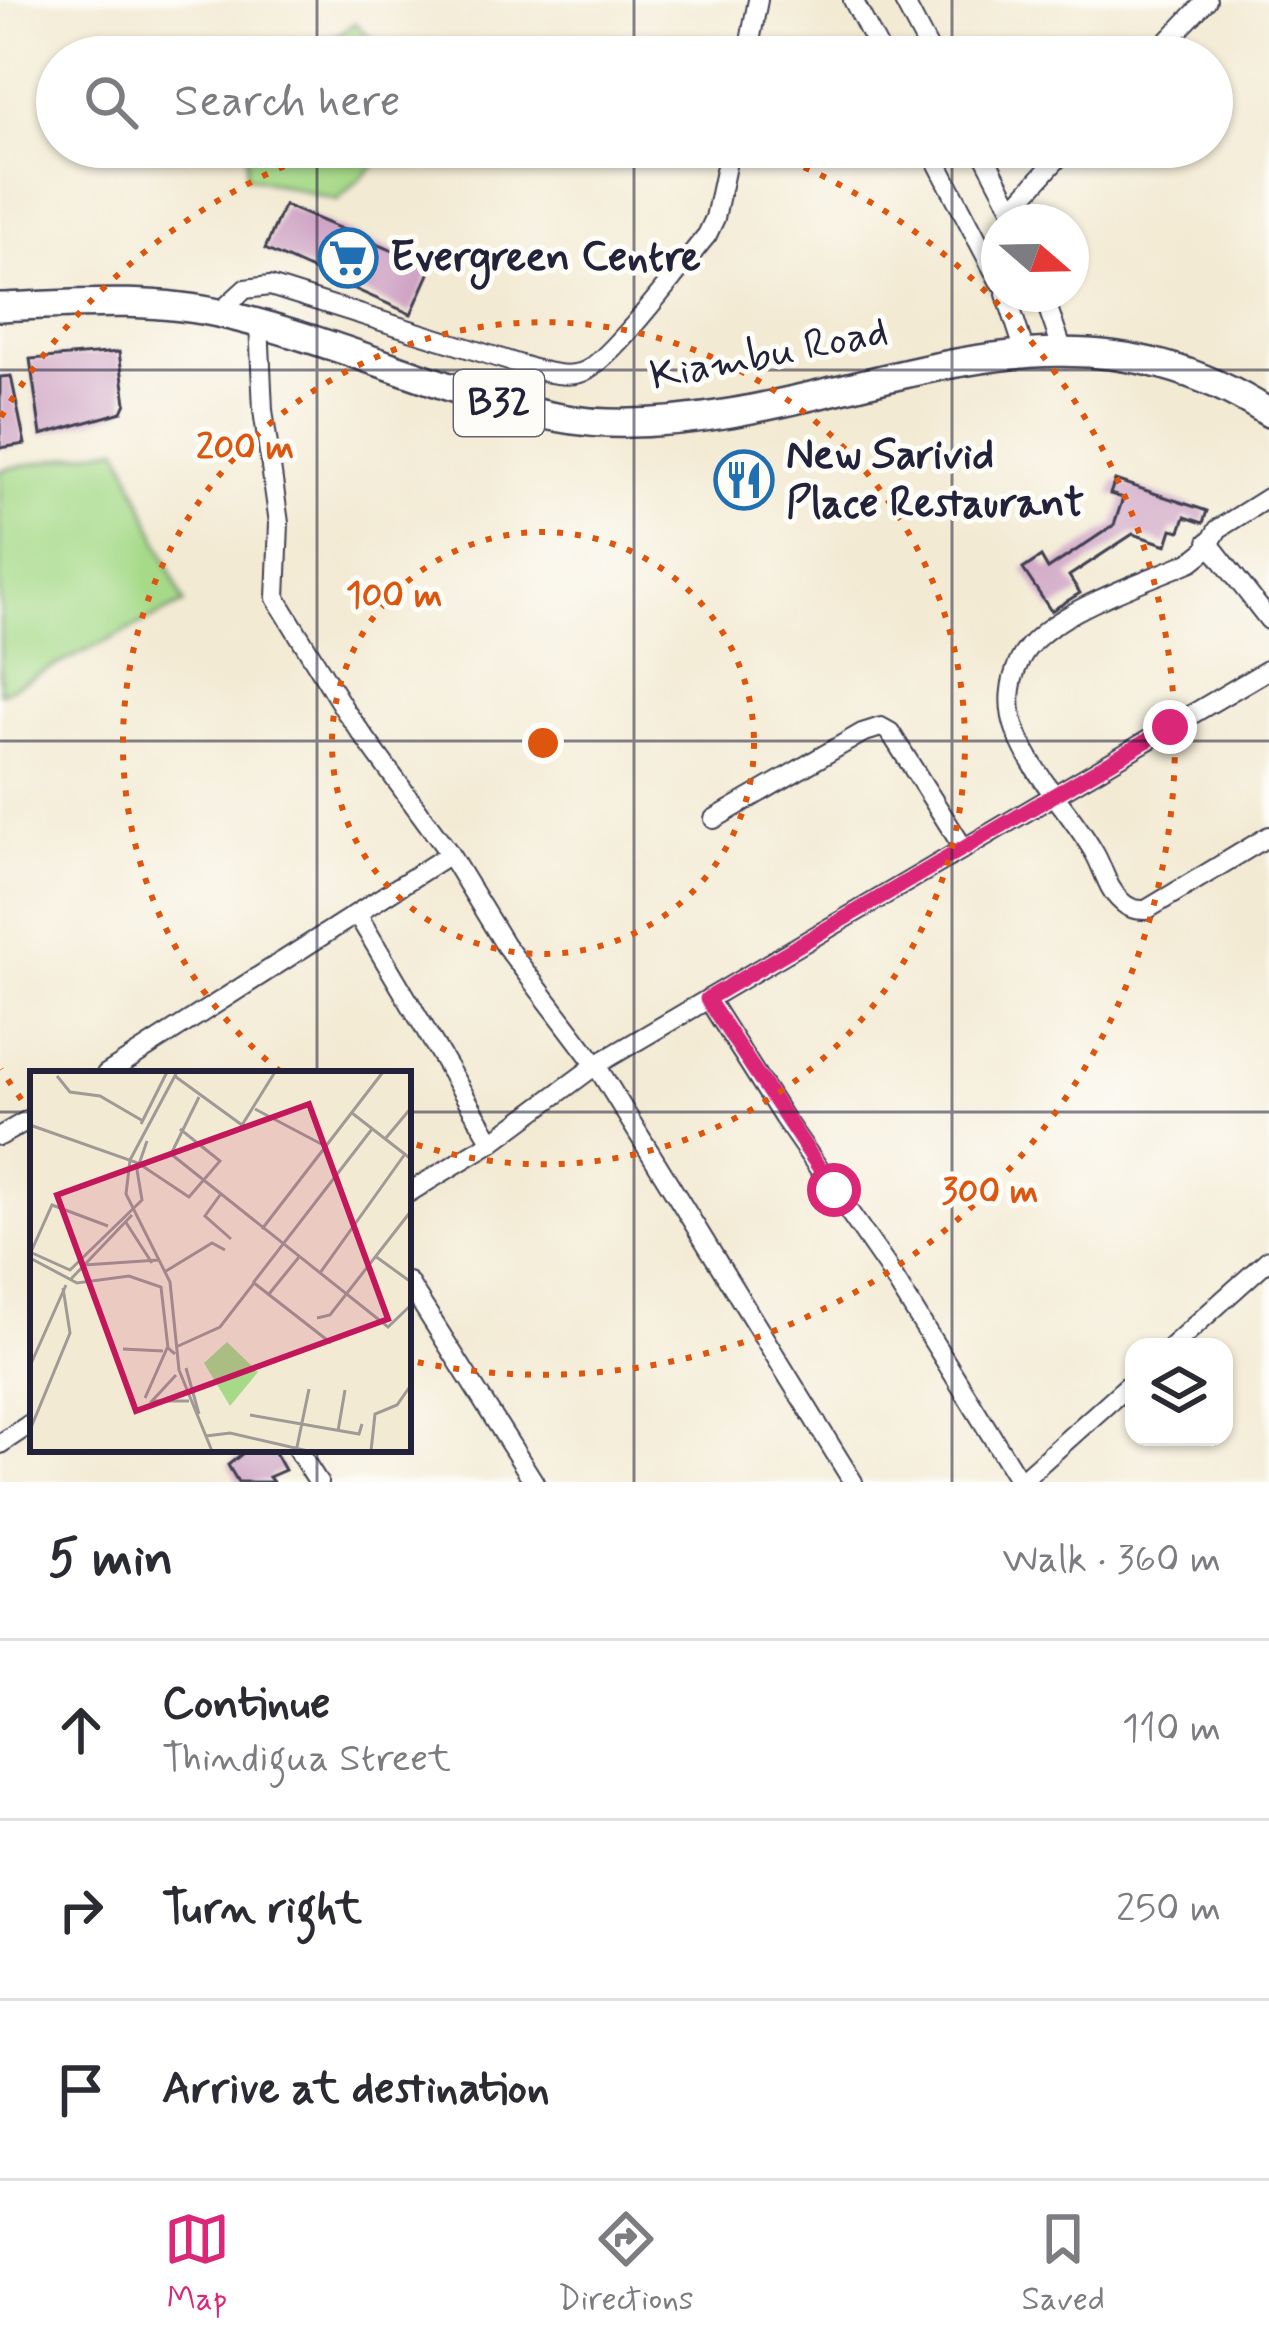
<!DOCTYPE html>
<meta charset="utf-8">
<style>
:root{--surface:#fff;--page:#f2f2f3;--text:#2b2b33;--muted:#7c7c81;--line:#e1e1e2;--accent:#db2777}
body{margin:0;font-family:Mynerve,sans-serif;background:var(--page);color:var(--text)}
.controls{position:absolute;right:36px;bottom:36px;display:grid;overflow:hidden;border-radius:24px;box-shadow:0 3px 9px #0004}
.controls button{width:108px;height:108px;display:grid;place-items:center;padding:0;border:0;border-bottom:3px solid var(--line);background:var(--surface);color:var(--text);font:60px sans-serif}
.compass{position:absolute;left:981px;top:204px;width:108px;height:108px;border-radius:50%;background:var(--surface);box-shadow:0 3px 9px #0004;rotate:110deg}
.stop{position:absolute;width:36px;height:36px;margin:-27px;border:9px solid #db2777;border-radius:50%;background:#fff}
.stop.end{background:#db2777;border-color:#fff;box-shadow:0 3px 12px #0008}
.list{margin:0;padding:0;list-style:none}
h2{display:flex;justify-content:space-between;align-items:center;height:156px;margin:0;padding:0 48px;font-size:51px}
h2 small{font-size:39px;font-weight:400;color:var(--muted)}
.list li{display:grid;grid-template-columns:78px 1fr auto;gap:36px;align-items:center;box-sizing:border-box;height:180px;padding:0 48px;border-top:3px solid var(--line)}
.list b{display:block;font-size:45px;white-space:nowrap}
.list p{margin:0;font-size:39px;white-space:nowrap;color:var(--muted)}
.list em{font-size:39px;font-style:normal;color:var(--muted)}
.icon{flex:none;width:66px;height:66px;fill:none;stroke:currentColor;stroke-width:2;stroke-linecap:round;stroke-linejoin:round}
.map{position:relative;flex:none;width:1269px;height:1482px;overflow:hidden}
.search{position:absolute;background:var(--surface);box-shadow:0 3px 9px #0004;left:36px;right:36px;top:36px;height:132px;display:flex;align-items:center;gap:30px;box-sizing:border-box;padding:0 42px;border-radius:66px;color:var(--muted);font-size:45px}
.sheet{height:696px;background:var(--surface)}
nav{display:flex;justify-content:space-around;align-items:center;box-sizing:border-box;height:168px;border-top:3px solid var(--line);background:var(--surface);font-size:33px;color:var(--muted)}
nav a{display:grid;justify-items:center;gap:6px}
nav .on{color:var(--accent)}
.map>svg:first-child{display:block}
.green{fill:#a6da89;stroke:#647e62;stroke-width:3}
.building{fill:#cea1c3}
.lines{fill:none;stroke-linecap:round;stroke-linejoin:round}
.minor-casing{stroke:#414052;stroke-width:22}
.highway-casing{stroke:#414052;stroke-width:32}
.minor{stroke:#fff;stroke-width:18}
.highway{stroke:#fff;stroke-width:27}
.route{stroke:#db2777;stroke-width:15}
.grid{fill:none;stroke:#22223b;stroke-width:3;stroke-opacity:0.55}
.ring{fill:none;stroke:#de560e;stroke-width:6;stroke-dasharray:6 12}
.labels{text-anchor:middle;dominant-baseline:central;stroke-width:10;stroke-linejoin:round;paint-order:stroke}
.shield{fill:#fdfcf7;stroke:#646373;stroke-width:3}
.shield-label{font-size:39px;font-weight:bold;fill:#22223b}
.poi-label{font-size:42px;font-weight:bold;fill:#22223b;stroke:#fdfcf7;text-anchor:start}
.street-label{font-size:42px;fill:#22223b;stroke:#fdfcf7}
.inset-road{fill:none;stroke:#9f9a96;stroke-width:3}
.view{fill:#c2185b;fill-opacity:0.15;stroke:#c2185b;stroke-width:6}
.inset-edge{fill:none;stroke:#22223b;stroke-width:6}
.centre{fill:#de560e;stroke:#fdfcf7;stroke-width:6}
.ring-label{font-size:36px;text-anchor:middle;font-weight:bold;fill:#de560e;stroke:#fdfcf7;stroke-width:10;stroke-linejoin:round;paint-order:stroke}
</style>
<div class="map">
<svg width="1269" height="1482" viewBox="0 0 1269 1482">
<rect width="100%" height="100%" fill="#fdfcf7"/>
<filter id="ink" filterUnits="userSpaceOnUse"><feTurbulence type="fractalNoise" baseFrequency=".00833" numOctaves="2"/><feDisplacementMap in="SourceGraphic" scale="24" xChannelSelector="R" yChannelSelector="G"/><feConvolveMatrix kernelMatrix="1 2 1 2 8 2 1 2 1" color-interpolation-filters="sRGB"/></filter>
<filter id="wash" filterUnits="userSpaceOnUse"><feTurbulence type="fractalNoise" baseFrequency=".004" numOctaves="4" result="noise"/><feDisplacementMap in="SourceGraphic" scale="48" xChannelSelector="R" yChannelSelector="G"/><feGaussianBlur stdDeviation="2.7" result="paint"/><feColorMatrix in="noise" values="0 0 0 0 0 0 0 0 0 0 0 0 0 0 0 0 0 1.4 0 .05"/><feComposite in="paint" operator="in"/></filter>
<g filter="url(#wash)">
<rect width="100%" height="100%" fill="#f3ead3"/>
<!-- green -->
<g class="green">
<path d="M355 23 391 57H302Z"/>
<path d="M248 147H395L337 200 246 176Z"/>
<path d="M119 447 184 603 0 693V470Z"/>
</g>
<g id="blocks">
<!-- building -->
<g class="building">
<path d="M284 205 432 267 411 314 265 249Z"/>
<path d="M119 352 126 403 122 412 41 435 30 359Z"/>
<path d="M11 376 25 444 0 448V377Z"/>
<path d="M1115 480 1207 511 1203 523 1185 517 1180 531 1172 529 1167 545 1133 534 1069 576 1080 593 1051 611 1023 569 1041 557 1048 569 1114 525 1123 498 1110 494Z"/>
<path d="M248 1449H273L285 1470 269 1477 273 1482H238L228 1465Z"/>
</g>
</g>
</g>
<g filter="url(#ink)">
<use href="#blocks" fill-opacity="0" stroke="#414052" stroke-width="3"/>
<g class="lines">
<defs>
<g id="minor">
<path d="M853 0 883 57"/>
<path d="M903 0 933 57"/>
<path d="M747 57 758 0"/>
<path d="M1153 57 1207 0"/>
<path d="M929 147 999 281"/>
<path d="M980 147 1019 222"/>
<path d="M1014 207 1068 147"/>
<path d="M1006 294 1025 352"/>
<path d="M1043 294 1063 351"/>
<path d="M219 313 245 289 270 286 534 369C549 373 565 377 580 373 607 367 684 262 707 235L715 218 730 147"/>
<path d="M1269 497 1218 529 1206 550 1192 561C1145 582 1043 613 1020 660 1009 682 1007 707 1016 731 1033 777 1071 811 1095 854 1104 870 1107 888 1121 901 1129 909 1136 910 1146 910L1269 836"/>
<path d="M1208 542 1269 620"/>
<path d="M714 819 862 733 881 727 890 732 964 849"/>
<path d="M447 850 505 945 596 1065 853 1482"/>
<path d="M357 914 492 1142"/>
<path d="M708 999 783 1117 886 1265 1020 1482 1134 1380"/>
<path d="M106 1074 445 857 447 850 346 712 276 598 279 523 263 410 259 323"/>
<path d="M0 1136 33 1117"/>
<path d="M408 1193 492 1142 596 1065 1269 669"/>
<path d="M408 1282 534 1482"/>
<path d="M1171 1347 1269 1259"/>
<path d="M0 1444 33 1422"/>
<path d="M297 1449 318 1482"/>
</g>
<path id="highway" d="M0 307C75 304 152 297 226 315 302 333 376 362 450 387 502 404 554 422 609 423 841 429 1044 268 1269 413"/>
</defs>
<!-- minor casing -->
<use href="#minor" class="minor-casing"/>
<!-- highway casing -->
<use href="#highway" class="highway-casing"/>
<!-- minor -->
<use href="#minor" class="minor"/>
<!-- highway -->
<use href="#highway" class="highway"/>
</g>
</g>
<g class="lines" filter="url(#ink)">
<!-- route -->
<path class="route" d="M834 1190 707 999 1170 727"/>
</g>
<!-- grid -->
<path class="grid" d="M317 0V57M634 0V57M952 0V57M317 147V1074M634 147V1482M952 147V1482M0 370H1269M0 741H1269M0 1112H33M408 1112H1269M317 1449V1482"/>
<!-- distance rings -->
<g class="ring">
<circle cx="543" cy="743" r="211"/>
<path d="M281 1072A421 421 0 1 1 409 1142"/>
<path d="M32 1114A632 632 0 0 1 1 1069M1 417A632 632 0 0 1 332 147M754 147A632 632 0 0 1 412 1361"/>
</g>
<!-- icons -->
<defs>
<symbol id="supermarket-ring" viewBox="-11 -11 22 22"><circle r="9.5" fill="#fdfcf7" stroke="#1f6fb2" stroke-width="1.5"/><path d="M-6-5.5h2.5l.6 2H6L4.5 2H-2.5L-4.4-4H-6ZM-1.5 3.2a1.3 1.3 0 1 0 .1 0ZM3 3.2a1.3 1.3 0 1 0 .1 0Z" fill="#1f6fb2"/></symbol>
<symbol id="restaurant-ring" viewBox="-11 -11 22 22"><circle r="9.5" fill="#fdfcf7" stroke="#1f6fb2" stroke-width="1.5"/><path d="M-5-6h1v4h1v-4h1v4h1v-4h1v5L-1.5 .5V6h-2V.5L-5-1ZM5-6V6H3V1.5H1.5Q1.5-4 5-6Z" fill="#1f6fb2"/></symbol>
</defs>
<g fill-rule="evenodd">
<use href="#supermarket-ring" x="315" y="225" width="66" height="66"/>
<use href="#restaurant-ring" x="711" y="447" width="66" height="66"/>
</g>
<g class="labels">
<!-- shield labels -->
<rect class="shield" x="454" y="370" width="90" height="66" rx="9"/>
<g class="shield-label">
<text x="499" y="403">B32</text>
</g>
<!-- poi labels -->
<g class="poi-label">
<text x="390" y="258">Evergreen Centre</text>
<text x="786" y="456">New Sarivid<tspan x="786" dy="48">Place Restaurant</tspan></text>
</g>
<!-- street labels -->
<g class="street-label">
<text transform="translate(769 355) rotate(-11)">Kiambu Road</text>
</g>
</g>
<!-- overview -->
<g transform="translate(30 1071)">
<rect width="381" height="381" fill="#f3ead3"/>
<path d="M197 271 228 301 200 335 174 292Z" fill="#a6da89"/>
<path class="inset-road" d="M147 1 100 89 96 123 140 211 149 299 182 380M27 5 40 21 70 25 113 50M146 6 212 54 245 1M169 26 141 83 358 256 381 234M225 38 295 75M322 42 381 88M111 53 137 1M0 54 108 92 159 126 190 90 150 58M355 68 381 37M190 124 175 145 201 168M95 150 122 192M232 158 353 1M0 181 40 199 112 129 107 99 117 70M1 181 22 134 78 155M345 185 381 211M0 187 47 212 99 205 131 216 138 277 145 283M54 194 128 189M136 200 182 172 195 179M290 202 375 83M40 209 102 144M223 212 342 58M239 223 269 186M287 247 300 244 381 140M146 276 190 256 224 212 301 272M93 278 133 280M0 295 36 214M156 297 169 343M146 304 122 330H159M115 327 138 275M220 344 329 363 332 353M0 359 40 262 33 217M308 360 315 319M176 365 200 362 278 380M267 376 279 318M341 380 345 343 367 334 381 314"/>
<path class="view" d="M279 33 358 248 106 340 27 124Z"/>
<rect width="381" height="381" class="inset-edge"/>
</g>
<circle cx="543" cy="743" r="18" class="centre"/>
<g class="ring-label">
<text x="245" y="458">200 m</text>
<text x="394" y="606">100 m</text>
<text x="990" y="1202">300 m</text>
</g>
</svg>
<div class="controls">
<button><svg class="icon" aria-label="layers" viewBox="0 0 24 24"><path d="M12 4l9 5-9 5-9-5zM3 14l9 5 9-5"/></svg></button>
</div>
<svg class="compass" viewBox="-18 -18 36 36"><path d="M0-13l5 13h-10z" fill="#e53935"/><path d="M0 13l5-13h-10z" fill="#7c7c81"/></svg>
<div class="stop" style="left:834px;top:1190px"></div>
<div class="stop end" style="left:1170px;top:727px"></div>
<div class="search"><svg class="icon" aria-label="search" viewBox="0 0 24 24"><circle cx="10" cy="10" r="6"/><path d="M15 15l6 6"/></svg>Search here</div>
</div>
<section class="sheet">
<h2>5 min<small>Walk · 360 m</small></h2>
<ul class="list">
<li><svg class="icon" aria-label="ahead" viewBox="0 0 24 24"><path d="M12 20V5M6 11l6-6 6 6"/></svg><div><b>Continue</b><p>Thindigua Street</p></div><em>110 m</em></li>
<li><svg class="icon" aria-label="right" viewBox="0 0 24 24"><path d="M7 20v-9h11M14 6l5 5-5 5"/></svg><div><b>Turn right</b></div><em>250 m</em></li>
<li><svg class="icon" aria-label="arrive" viewBox="0 0 24 24"><path d="M6 21V4h12l-3 4 3 4H6"/></svg><div><b>Arrive at destination</b></div></li>
</ul>
</section>
<nav>
<a class="on"><svg class="icon" aria-label="map" viewBox="0 0 24 24"><path d="M3 6l6-2 6 2 6-2v14l-6 2-6-2-6 2zM9 4v14M15 6v14"/></svg>Map</a>
<a><svg class="icon" aria-label="directions" viewBox="0 0 24 24"><path d="M12 3l9 9-9 9-9-9zM9 14v-3h6M13 9l2 2-2 2"/></svg>Directions</a>
<a><svg class="icon" aria-label="saved" viewBox="0 0 24 24"><path d="M7 4h10v16l-5-4-5 4z"/></svg>Saved</a>
</nav>
